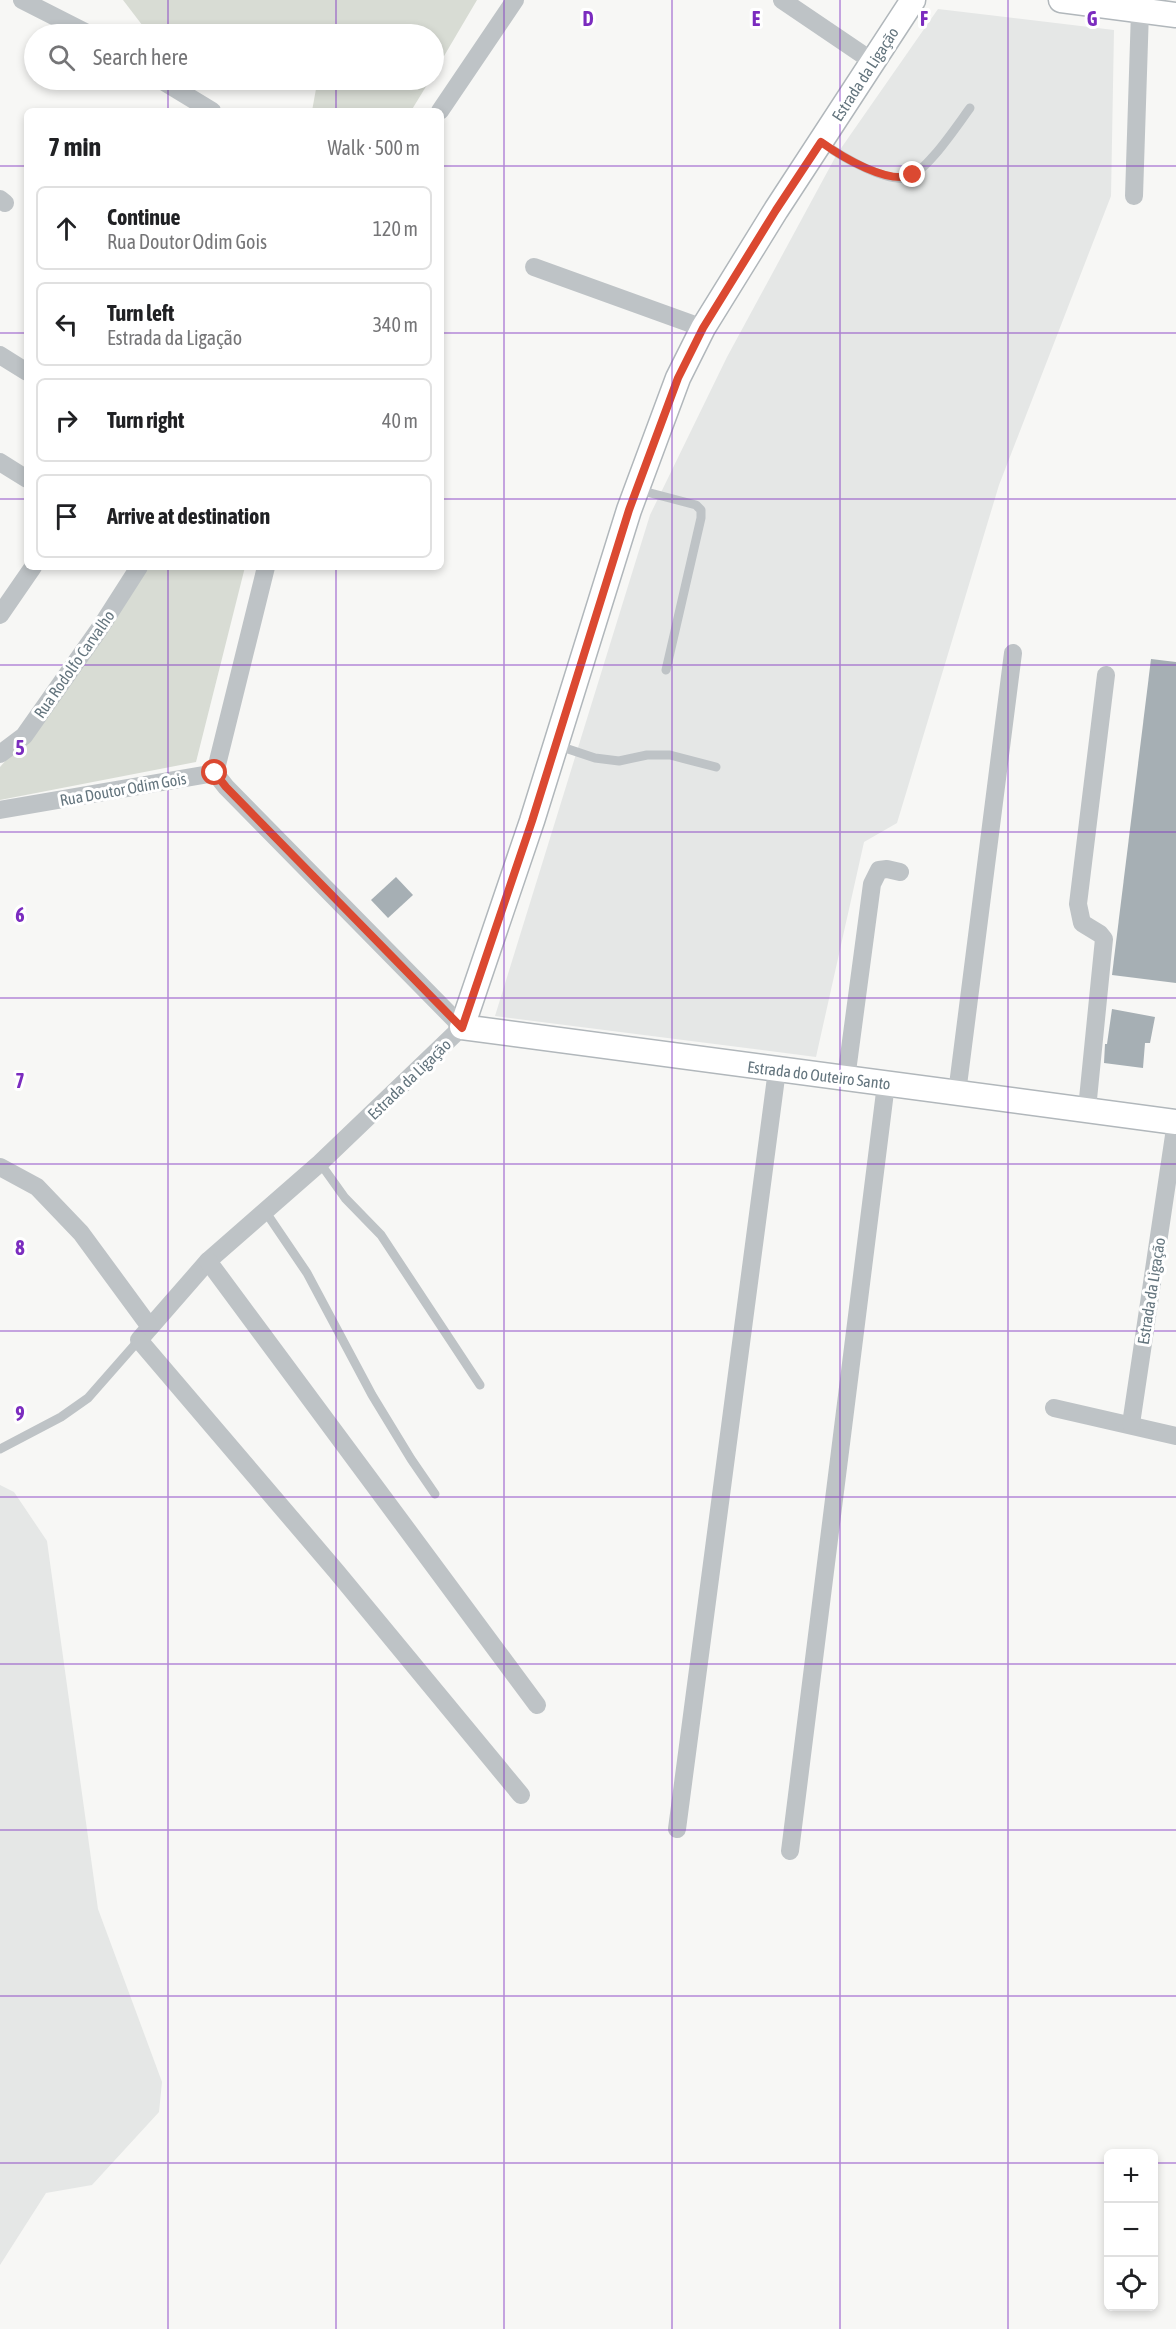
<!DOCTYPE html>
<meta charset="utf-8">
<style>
:root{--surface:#fff;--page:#f2f2f2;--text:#202124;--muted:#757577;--line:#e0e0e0}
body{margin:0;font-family:"Asap Condensed",sans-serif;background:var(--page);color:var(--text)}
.controls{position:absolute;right:18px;bottom:18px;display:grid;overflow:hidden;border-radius:9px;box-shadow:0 3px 9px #0003}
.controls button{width:54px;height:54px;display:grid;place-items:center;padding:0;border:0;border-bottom:2px solid var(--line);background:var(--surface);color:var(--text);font:30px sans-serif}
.stop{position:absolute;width:18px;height:18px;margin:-14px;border:4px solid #db4931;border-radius:50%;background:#fff}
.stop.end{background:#db4931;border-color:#fff;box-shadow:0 2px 6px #0008}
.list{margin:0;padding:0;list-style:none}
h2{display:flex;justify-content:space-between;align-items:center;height:78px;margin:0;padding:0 24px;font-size:26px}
h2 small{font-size:20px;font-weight:400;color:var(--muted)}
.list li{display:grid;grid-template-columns:39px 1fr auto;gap:18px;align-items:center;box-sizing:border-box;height:84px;margin:0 12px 12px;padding:0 12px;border:2px solid var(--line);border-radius:9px}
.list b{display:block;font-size:22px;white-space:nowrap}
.list p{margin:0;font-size:20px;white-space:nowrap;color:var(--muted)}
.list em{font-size:20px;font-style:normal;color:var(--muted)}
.icon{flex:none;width:33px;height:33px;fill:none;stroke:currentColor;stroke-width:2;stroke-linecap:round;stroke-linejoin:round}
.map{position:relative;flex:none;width:1176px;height:2329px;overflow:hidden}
.search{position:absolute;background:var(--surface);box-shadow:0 3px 9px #0003;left:24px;top:24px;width:420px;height:66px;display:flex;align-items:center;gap:15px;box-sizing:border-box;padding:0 21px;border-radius:33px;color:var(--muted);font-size:22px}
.panel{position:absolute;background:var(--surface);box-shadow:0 3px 9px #0003;left:24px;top:108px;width:420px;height:462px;border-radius:9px}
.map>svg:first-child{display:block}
.built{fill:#e5e7e6}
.green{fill:#d8dcd4}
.building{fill:#a6afb4}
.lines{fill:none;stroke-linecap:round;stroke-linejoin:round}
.secondary-casing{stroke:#b1b7bb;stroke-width:27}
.lane{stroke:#bec3c6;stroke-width:9}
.street{stroke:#bec3c6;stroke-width:18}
.secondary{stroke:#fff;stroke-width:24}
.route{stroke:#db4931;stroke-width:8}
.grid{fill:none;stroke:#7b2cbf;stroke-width:1.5;stroke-opacity:0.55}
.labels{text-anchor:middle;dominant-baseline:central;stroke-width:6;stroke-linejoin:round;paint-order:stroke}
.street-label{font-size:16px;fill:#64757e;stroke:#fff}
.grid-label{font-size:20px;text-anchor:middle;font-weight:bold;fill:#7b2cbf;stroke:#fff;stroke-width:6;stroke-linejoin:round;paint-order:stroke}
</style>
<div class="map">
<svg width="1176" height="2329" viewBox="0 0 1176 2329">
<rect width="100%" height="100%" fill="#f7f7f5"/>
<!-- built -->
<g class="built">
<path d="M938 9 1114 30 1111 196 999 485 897 823 864 842 816 1057 495 1016 650 515 727 357 837 154Z"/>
<path d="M0 1485 14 1492 47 1541 98 1909 162 2082 159 2112 92 2185 46 2193 0 2265Z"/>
</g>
<!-- green -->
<g class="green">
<path d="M123 0H477L434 73V34H149Z"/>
<path d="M308 80H430L411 111H312L316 89Z"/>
<path d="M146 567H245L196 762 0 800V767L41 721Z"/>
</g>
<!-- building -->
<g class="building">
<path d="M1151 659 1176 662V983L1112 975Z"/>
<path d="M396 877 413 895 388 918 371 900Z"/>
<path d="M1112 1009 1155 1017 1150 1043H1145L1143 1068 1104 1063 1105 1044H1107Z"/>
</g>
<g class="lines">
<defs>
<g id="secondary">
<path d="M913 0 776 210 703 328 678 378 629 510 532 821 462 1027 1176 1122"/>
<path d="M1061 0 1176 15"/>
</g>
</defs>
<!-- secondary casing -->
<use href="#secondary" class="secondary-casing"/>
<!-- lane -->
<g class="lane">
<path d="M821 142C839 155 882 181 905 178 924 176 958 124 970 108"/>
<path d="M639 490 696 505 701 510V518L666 670"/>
<path d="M556 745 595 758 619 761 647 755H670L716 767"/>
<path d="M320 1163 345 1198 381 1235 480 1385"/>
<path d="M265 1211 307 1273 372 1395 411 1459 435 1494"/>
<path d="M0 1449 61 1417 88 1398 139 1340"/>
</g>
<!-- street -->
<g class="street">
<path d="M22 0 89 34"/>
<path d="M782 0 872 61"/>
<path d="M161 80 212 111"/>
<path d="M440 111 515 0"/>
<path d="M1134 196 1140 11"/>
<path d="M0 199 5 203"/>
<path d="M534 267 703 328"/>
<path d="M0 355 27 372"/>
<path d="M0 462 27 479"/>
<path d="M0 615 33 567"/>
<path d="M0 754 24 736 100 628 139 567"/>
<path d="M215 773 266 567"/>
<path d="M0 810 215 773 226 787 462 1027 320 1163 208 1261 139 1340 336 1571 521 1795"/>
<path d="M846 1079 872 884 879 870 887 869 900 872"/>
<path d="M957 1093 1013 653"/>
<path d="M1087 1109 1104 939 1100 934 1082 923 1078 904 1106 675"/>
<path d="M0 1167 37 1187 81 1233 150 1327"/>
<path d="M208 1261 537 1705"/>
<path d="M1054 1408 1176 1436"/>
<path d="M1131 1424 1176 1122"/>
<path d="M677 1829 777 1070"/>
<path d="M790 1851 886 1084"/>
</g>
<!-- secondary -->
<use href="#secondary" class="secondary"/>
</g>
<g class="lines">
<!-- route -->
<path class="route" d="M215 773 226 787 462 1028 532 821 629 510 678 378 703 328 776 210 821 142C842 157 888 185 913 175"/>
</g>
<!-- grid -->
<path class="grid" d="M168 0V34M336 0V34M504 0V2329M672 0V2329M840 0V2329M1008 0V2329M168 80V111M336 80V111M0 166H27M441 166H1176M0 333H27M441 333H1176M0 499H27M441 499H1176M168 567V2329M336 567V2329M0 665H1176M0 832H1176M0 998H1176M0 1164H1176M0 1331H1176M0 1497H1176M0 1664H1176M0 1830H1176M0 1996H1176M0 2163H1108M1154 2163H1176"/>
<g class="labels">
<!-- street labels -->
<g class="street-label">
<text transform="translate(865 74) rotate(-57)">Estrada da Ligação</text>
<text transform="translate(74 664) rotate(-55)">Rua Rodolfo Carvalho</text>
<text transform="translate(123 789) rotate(-10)">Rua Doutor Odim Gois</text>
<text transform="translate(819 1075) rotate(7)">Estrada do Outeiro Santo</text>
<text transform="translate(409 1079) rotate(-44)">Estrada da Ligação</text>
<text transform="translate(1151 1291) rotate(-81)">Estrada da Ligação</text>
</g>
</g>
<g class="grid-label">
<text x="588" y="26">D</text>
<text x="756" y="26">E</text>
<text x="924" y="26">F</text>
<text x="1092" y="26">G</text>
<text x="20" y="755">5</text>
<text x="20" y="922">6</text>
<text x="20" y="1088">7</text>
<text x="20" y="1255">8</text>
<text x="20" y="1421">9</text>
</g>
</svg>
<div class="controls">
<button>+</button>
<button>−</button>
<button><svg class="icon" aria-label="locate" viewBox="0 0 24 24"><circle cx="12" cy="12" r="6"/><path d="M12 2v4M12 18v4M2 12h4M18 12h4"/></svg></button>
</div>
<div class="stop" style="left:215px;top:773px"></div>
<div class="stop end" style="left:913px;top:175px"></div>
<div class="search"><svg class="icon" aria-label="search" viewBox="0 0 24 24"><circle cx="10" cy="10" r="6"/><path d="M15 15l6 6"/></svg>Search here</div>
<section class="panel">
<h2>7 min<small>Walk · 500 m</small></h2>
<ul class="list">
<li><svg class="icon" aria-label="ahead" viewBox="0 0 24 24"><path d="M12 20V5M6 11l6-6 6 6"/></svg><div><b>Continue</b><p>Rua Doutor Odim Gois</p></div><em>120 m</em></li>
<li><svg class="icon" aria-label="left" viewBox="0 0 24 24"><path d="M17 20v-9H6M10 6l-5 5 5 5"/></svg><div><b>Turn left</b><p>Estrada da Ligação</p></div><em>340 m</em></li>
<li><svg class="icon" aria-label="right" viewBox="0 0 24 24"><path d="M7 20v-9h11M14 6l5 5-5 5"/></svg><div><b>Turn right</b></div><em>40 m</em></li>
<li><svg class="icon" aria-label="arrive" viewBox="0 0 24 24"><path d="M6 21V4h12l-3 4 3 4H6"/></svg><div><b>Arrive at destination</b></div></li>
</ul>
</section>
</div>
